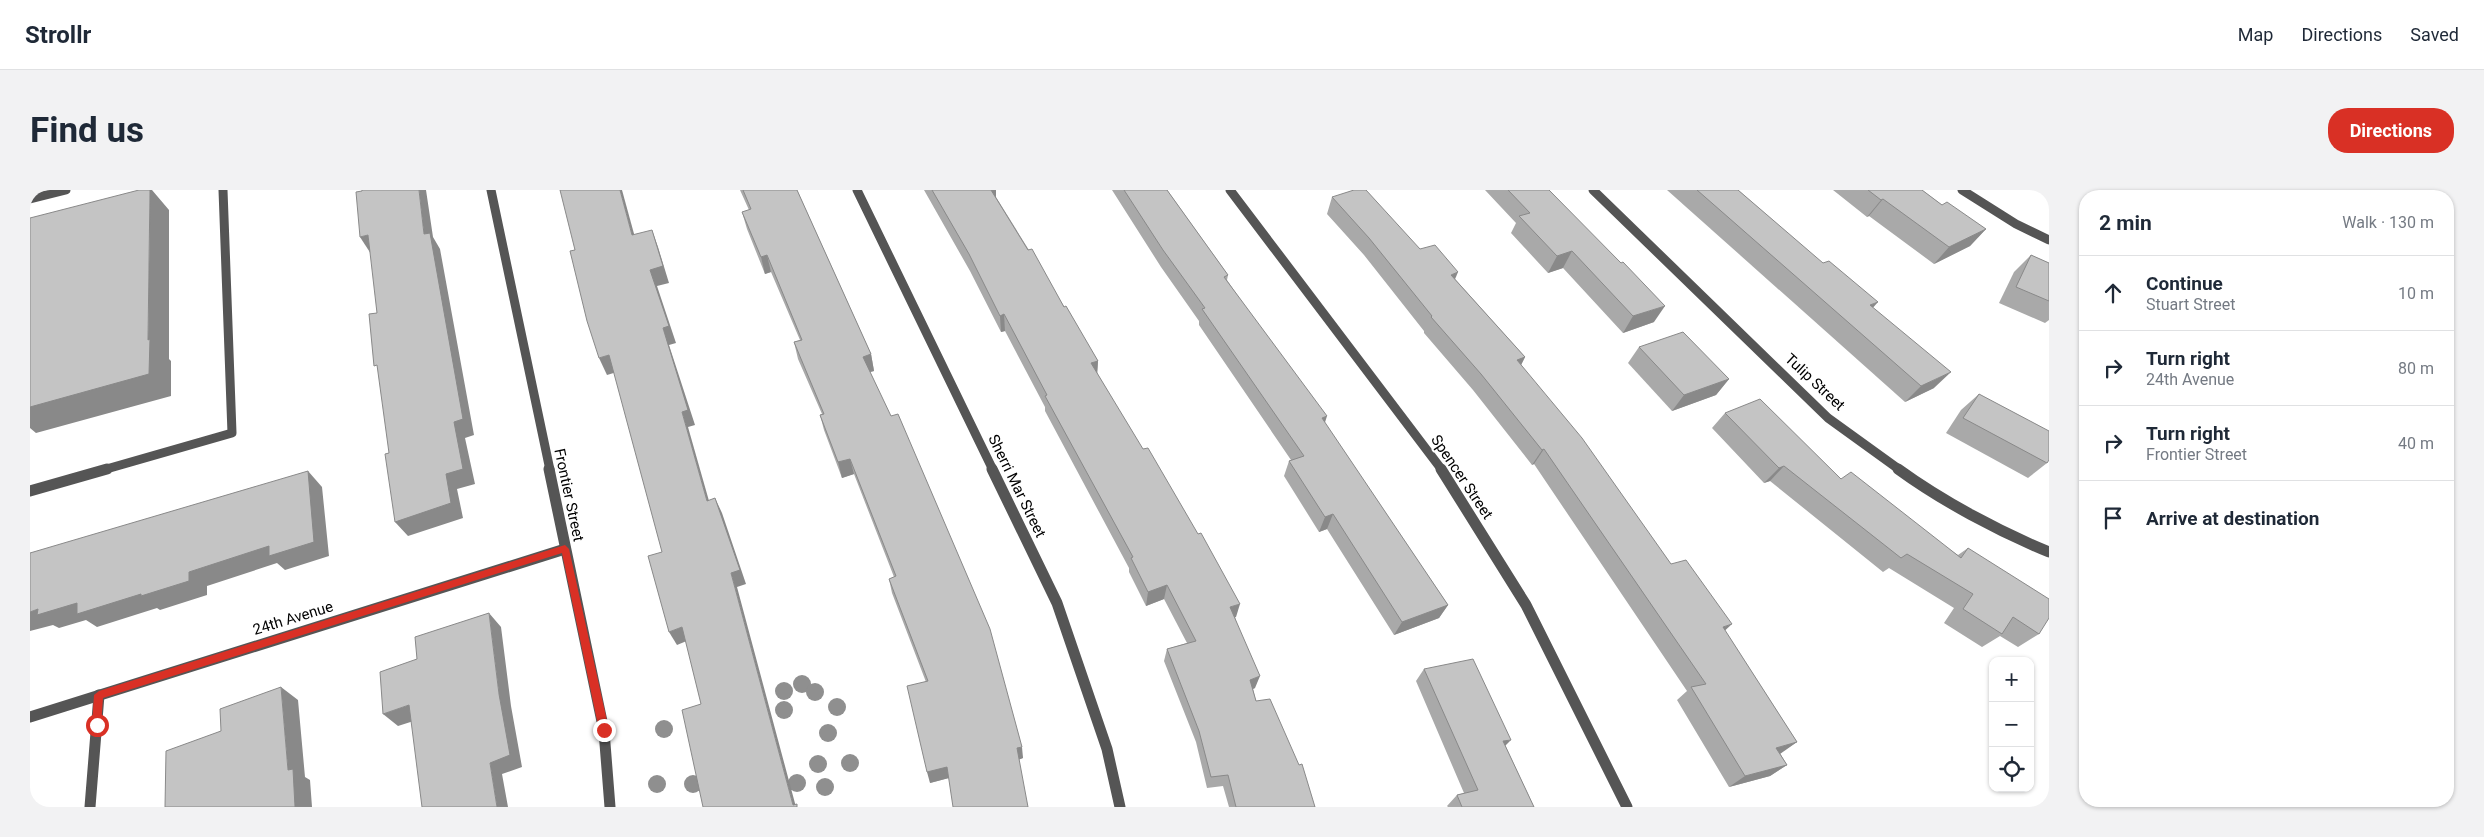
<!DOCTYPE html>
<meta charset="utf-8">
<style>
:root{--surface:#fff;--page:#f2f2f3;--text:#1f2937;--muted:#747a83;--line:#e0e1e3;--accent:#d93025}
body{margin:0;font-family:Roboto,sans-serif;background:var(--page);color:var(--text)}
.controls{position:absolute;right:15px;bottom:15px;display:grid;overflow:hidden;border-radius:10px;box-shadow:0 1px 4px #0004}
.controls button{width:45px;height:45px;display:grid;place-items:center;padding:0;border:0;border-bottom:1px solid var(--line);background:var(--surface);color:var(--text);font:25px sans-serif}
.stop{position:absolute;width:15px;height:15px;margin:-11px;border:4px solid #d93025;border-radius:50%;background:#fff}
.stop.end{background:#d93025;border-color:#fff;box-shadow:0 1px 5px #0008}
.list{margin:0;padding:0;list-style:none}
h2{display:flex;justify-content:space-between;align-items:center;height:65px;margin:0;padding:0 20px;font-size:21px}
h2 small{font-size:16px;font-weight:400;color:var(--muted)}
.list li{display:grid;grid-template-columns:32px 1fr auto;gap:15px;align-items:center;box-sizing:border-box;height:75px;padding:0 20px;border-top:1px solid var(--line)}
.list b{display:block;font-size:19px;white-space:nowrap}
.list p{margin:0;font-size:16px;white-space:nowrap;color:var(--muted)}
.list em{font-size:16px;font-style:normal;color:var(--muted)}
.icon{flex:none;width:28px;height:28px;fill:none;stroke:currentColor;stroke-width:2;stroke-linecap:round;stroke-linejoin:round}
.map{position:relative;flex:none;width:2019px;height:617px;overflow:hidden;border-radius:20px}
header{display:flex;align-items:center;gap:30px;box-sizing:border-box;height:70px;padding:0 25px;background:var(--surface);border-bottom:1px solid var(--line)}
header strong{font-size:24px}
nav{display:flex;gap:28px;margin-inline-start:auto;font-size:18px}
.intro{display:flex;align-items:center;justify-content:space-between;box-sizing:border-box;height:120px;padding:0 30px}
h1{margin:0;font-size:35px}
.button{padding:12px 22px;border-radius:20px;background:var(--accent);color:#fff;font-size:18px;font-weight:700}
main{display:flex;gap:30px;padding:0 30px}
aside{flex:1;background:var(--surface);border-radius:20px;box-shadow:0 1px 4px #0004}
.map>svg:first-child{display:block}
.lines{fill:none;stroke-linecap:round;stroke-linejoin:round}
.service-far1{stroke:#555;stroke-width:9}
.service{stroke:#555;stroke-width:11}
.minor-far1{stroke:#555;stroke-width:9}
.minor{stroke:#555;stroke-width:11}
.tree{fill:#8f8f8f}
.wall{fill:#a9a9a9}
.shaded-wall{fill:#898989}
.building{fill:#c4c4c4;stroke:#898989}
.route{fill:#d93025}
.labels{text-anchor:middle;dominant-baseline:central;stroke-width:4;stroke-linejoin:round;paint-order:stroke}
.street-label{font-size:15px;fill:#000;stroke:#fff}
</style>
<header>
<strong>Strollr</strong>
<nav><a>Map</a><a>Directions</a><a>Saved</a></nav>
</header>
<div class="intro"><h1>Find us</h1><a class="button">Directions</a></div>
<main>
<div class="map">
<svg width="2019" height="617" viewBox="0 0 2019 617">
<rect width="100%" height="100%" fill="#fff"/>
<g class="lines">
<!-- service-far1 -->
<g class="service-far1">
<path d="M0 9 36 0"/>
<path d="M73 280 202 243 193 0"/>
</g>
<!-- service -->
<path class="service" d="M0 301 77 279"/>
<!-- minor-far1 -->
<g class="minor-far1">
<path d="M461 0 520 280"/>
<path d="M827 0 963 280"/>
<path d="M1200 0 1412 280"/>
<path d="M1563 0 1798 228 1870 280"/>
<path d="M1932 0 1986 34 2019 50"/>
</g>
<!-- minor -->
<g class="minor">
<path d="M519 279 574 541 580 617"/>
<path d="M962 279 1027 413 1077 559 1090 617"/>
<path d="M1411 279 1496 415 1597 617"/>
<path d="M1868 279C1912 311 1968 341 2019 362"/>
<path d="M0 527 535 359"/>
<path d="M60 617 69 505"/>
</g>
</g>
<!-- trees -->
<g class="tree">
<circle cx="772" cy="494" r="9"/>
<circle cx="754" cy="501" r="9"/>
<circle cx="785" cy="502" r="9"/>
<circle cx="807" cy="517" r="9"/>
<circle cx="754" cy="520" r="9"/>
<circle cx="634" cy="539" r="9"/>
<circle cx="798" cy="543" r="9"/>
<circle cx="820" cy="573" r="9"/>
<circle cx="788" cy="574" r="9"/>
<circle cx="767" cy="593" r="9"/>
<circle cx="627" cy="594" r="9"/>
<circle cx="663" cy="594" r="9"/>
<circle cx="795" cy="597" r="9"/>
</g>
<!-- wall -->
<g class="wall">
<path d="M710 0H767L841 164 844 181 840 182 993 568 900 593 896 492 862 403 859 389 864 387 824 284 812 288 794 240 790 225 792 224 768 169 764 152 770 150 741 82 735 84 717 39 712 22 719 20Z"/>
<path d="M894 0H966V7L1068 171 1067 183 1206 427H1205L1225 498 1223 499 1226 511 1285 617H1199L1193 596 1177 598 1166 552 1134 471 1137 459 1157 453 1134 409 1116 416 1099 382V378L1015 221V217L975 141 971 142 940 81Z"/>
<path d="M1082 0H1137L1198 85 1197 90 1418 415 1409 428 1364 445 1297 339 1289 342 1254 286 1259 271 1261 270 1169 135V131L1131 77Z"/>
<path d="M1455 0H1519L1624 132 1593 143 1533 78 1518 83 1481 43 1486 33Z"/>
<path d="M1637 0H1708L1843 118 1904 198 1875 212Z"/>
<path d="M1803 0H1892L1912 15 1956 39 1940 56 1904 74 1839 26 1837 27Z"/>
<path d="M2016 0H2019V5L2014 2Z"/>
<path d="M1302 7 1390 59 1425 89 1495 167 1491 175 1641 374 1695 441 1767 552 1750 563 1757 575 1740 586 1699 597 1647 510 1657 501 1504 274 1502 275 1443 200 1394 143V141L1334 65 1297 24Z"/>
<path d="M2001 65 2019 73V130L2015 133 1969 113 1984 82Z"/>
<path d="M1609 157 1699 189 1686 205 1642 221 1598 173Z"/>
<path d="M1949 204 2017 273 1998 288 1916 243 1931 220Z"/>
<path d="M1695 223 1811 289 1928 365 1938 358 2009 444 1988 457 1970 446 1952 457 1914 433 1924 418 1859 378 1853 382 1740 291 1734 293 1682 238Z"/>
<path d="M1394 479 1475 555 1504 617H1418L1417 616 1427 605 1434 603 1386 491Z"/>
</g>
<!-- shaded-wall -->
<g class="shaded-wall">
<path d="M120 0H122L139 20V169L141 171V206L6 243 0 238V217L118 150Z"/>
<path d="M389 0H396L403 47 410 59 444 245 435 248 445 294 427 299 433 328 378 346 365 332 416 284 424 232 394 44Z"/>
<path d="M590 0H592L609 62 602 45Z"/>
<path d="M958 0H966V8Z"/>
<path d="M1853 9 1839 26 1837 27 1851 10Z"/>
<path d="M1956 39 1940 56 1904 74 1919 57Z"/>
<path d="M622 40 628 57 639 93 627 96 646 153 639 155 665 235 658 237 683 325 677 311 652 222 620 80Z"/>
<path d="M338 45 341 64 330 47Z"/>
<path d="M1542 61 1533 78 1518 83 1527 66Z"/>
<path d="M737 65 741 82 735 84 731 67Z"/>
<path d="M1428 82 1421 99V85Z"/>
<path d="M1848 112 1833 129 1840 115Z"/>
<path d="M1635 116 1624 132 1593 143 1603 126Z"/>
<path d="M974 124 975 141 971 142 970 126Z"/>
<path d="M841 164 844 181 836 183 833 167Z"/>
<path d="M579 165 587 182 577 185 569 168Z"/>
<path d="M1495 167 1487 183V170Z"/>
<path d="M1068 171 1067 187 1061 173Z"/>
<path d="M1921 182 1904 198 1875 212 1891 196Z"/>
<path d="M1699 189 1686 205 1642 221 1654 205Z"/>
<path d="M1297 226 1292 242V228Z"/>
<path d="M1514 259 1504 274 1502 275 1512 260Z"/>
<path d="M820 269 824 284 812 288 808 272Z"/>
<path d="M1754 276 1740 291 1734 293 1749 278Z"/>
<path d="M278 281 292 297 299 366 255 380 247 373 177 396V405L130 420 127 418 67 437 56 430 29 438 23 435 0 441V422L8 419 47 413 159 382Z"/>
<path d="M685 308 692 323 716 394 707 397 766 617 763 615 701 383Z"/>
<path d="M1303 324 1297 339 1289 342 1295 327Z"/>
<path d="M1137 395 1134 409 1116 416 1118 402Z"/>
<path d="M1210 414 1206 427 1196 430 1200 417Z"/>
<path d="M1418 415 1409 428 1364 445 1372 432Z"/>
<path d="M459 423 471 437 481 516 492 577 472 584 478 617H467L460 573 469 504Z"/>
<path d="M1702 434 1687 448 1693 437Z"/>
<path d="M652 437 659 450 647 455 639 442Z"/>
<path d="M1230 486 1225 498 1215 502 1220 490Z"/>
<path d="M251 497 268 510 275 587 280 590 282 617H265L258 580Z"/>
<path d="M379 515 393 528 368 536 353 524Z"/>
<path d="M1481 550 1470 561 1473 551Z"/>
<path d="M1767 552 1750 564 1746 558Z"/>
<path d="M992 557 993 568 988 570 987 558Z"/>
<path d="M1757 575 1740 586 1699 597 1715 586Z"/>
<path d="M917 577 919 588 900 593 897 582Z"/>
</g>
<!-- building -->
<g class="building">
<path d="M109 0H120L118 150 120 149 119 184 0 217V28Z"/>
<path d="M332 0H389L394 44 400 43 433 229 424 232 433 279 416 284 421 313 365 332 355 264 359 263 347 175 344 176 339 124 347 123 338 45 330 47 326 2 332 1Z"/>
<path d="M530 0H590L602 45 622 40 633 76 620 80 639 136 633 138 658 220 652 222 677 311 685 308 710 380 701 383 763 615 767 614V617H673L652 520 671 514 652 437 639 442 618 366 632 362 579 165 569 168 557 131 540 61 545 60Z"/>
<path d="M713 0H767L841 164 833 167 861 226 868 224 960 439 992 557 987 558 998 617H923L917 577 897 582 877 496 898 491 859 389 866 386 820 269 808 272 790 225 794 224 764 152 772 150 737 65 731 67 712 22 721 19Z"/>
<path d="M902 0H961L998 60 1002 59 1034 117 1036 116 1068 171 1061 173 1113 259 1118 258 1168 344 1171 343 1210 414 1200 417 1230 486 1220 490 1226 511 1240 509 1269 575 1272 574 1285 617H1206L1198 585 1181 587 1169 541 1137 459 1166 451 1137 395 1118 402 1101 368 1103 367 1015 206 1017 205 974 124 970 126 939 64Z"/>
<path d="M1094 0H1137L1198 85 1194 87 1297 226 1292 228 1418 415 1372 432 1303 324 1295 327 1259 271 1274 266 1172 119 1175 118 1133 60Z"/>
<path d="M1324 0H1336L1390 59 1405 55 1428 82 1421 85 1495 167 1487 170 1552 248 1641 374 1656 370 1702 434 1693 437 1767 552 1746 558 1757 575 1715 586 1661 497 1676 494 1514 259 1512 260 1451 184 1401 127 1402 126 1339 48 1302 7Z"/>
<path d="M1478 0H1519L1591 73 1593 72 1635 116 1603 126 1542 61 1527 66 1489 26 1500 23Z"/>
<path d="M1667 0H1708L1793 73 1799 71 1848 112 1840 115 1921 182 1891 196Z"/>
<path d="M1838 0H1892L1912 15 1917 12 1956 39 1919 57 1853 9 1851 10Z"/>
<path d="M2001 65 2019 73V111L1986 97Z"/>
<path d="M1653 142 1699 189 1654 205 1609 157Z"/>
<path d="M1949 204 2019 241V270L2017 273 1933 228Z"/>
<path d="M1730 209 1811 289 1821 282 1931 368 1938 358 2019 409V428L2009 444 1983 427 1972 444 1933 419 1943 404 1877 364 1871 368 1754 276 1749 278 1695 223Z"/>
<path d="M278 281 284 352 239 366V356L159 382V391L111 406V404L47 424V413L7 425 8 419 0 422V363Z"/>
<path d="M459 423 469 504 480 565 460 573 467 617H392L379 515 353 524 350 482 387 469 385 447Z"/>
<path d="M1443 469 1481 550 1473 551 1504 617H1432L1427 605 1448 600 1394 479Z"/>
<path d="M251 497 258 580 263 579 265 617H135L136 561 191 541 190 519Z"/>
</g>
<!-- route -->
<path class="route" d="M535 355 539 359 579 540 574 545 569 540 532 363 73 508 71 535 67 539 62 535 64 505 69 501Z"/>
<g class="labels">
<!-- street labels -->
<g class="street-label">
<text transform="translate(1785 192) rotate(43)">Tulip Street</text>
<text transform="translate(1432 287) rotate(56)">Spencer Street</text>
<text transform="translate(987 296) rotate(64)">Sherri Mar Street</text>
<text transform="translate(539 305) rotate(78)">Frontier Street</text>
<text transform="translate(263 428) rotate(-17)">24th Avenue</text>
</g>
</g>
</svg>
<div class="controls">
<button>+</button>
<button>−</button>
<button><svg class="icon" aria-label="locate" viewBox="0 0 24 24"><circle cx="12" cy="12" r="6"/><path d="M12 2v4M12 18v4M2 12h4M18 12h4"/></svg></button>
</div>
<div class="stop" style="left:67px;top:535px"></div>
<div class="stop end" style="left:574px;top:540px"></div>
</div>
<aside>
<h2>2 min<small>Walk · 130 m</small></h2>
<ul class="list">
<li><svg class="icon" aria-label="ahead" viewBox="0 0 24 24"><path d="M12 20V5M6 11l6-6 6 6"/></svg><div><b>Continue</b><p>Stuart Street</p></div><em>10 m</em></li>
<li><svg class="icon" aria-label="right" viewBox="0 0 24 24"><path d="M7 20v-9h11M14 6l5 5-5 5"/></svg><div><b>Turn right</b><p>24th Avenue</p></div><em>80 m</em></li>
<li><svg class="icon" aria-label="right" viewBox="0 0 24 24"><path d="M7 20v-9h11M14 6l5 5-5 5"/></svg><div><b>Turn right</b><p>Frontier Street</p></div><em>40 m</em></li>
<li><svg class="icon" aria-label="arrive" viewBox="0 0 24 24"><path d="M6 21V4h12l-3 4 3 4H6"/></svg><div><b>Arrive at destination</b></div></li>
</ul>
</aside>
</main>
